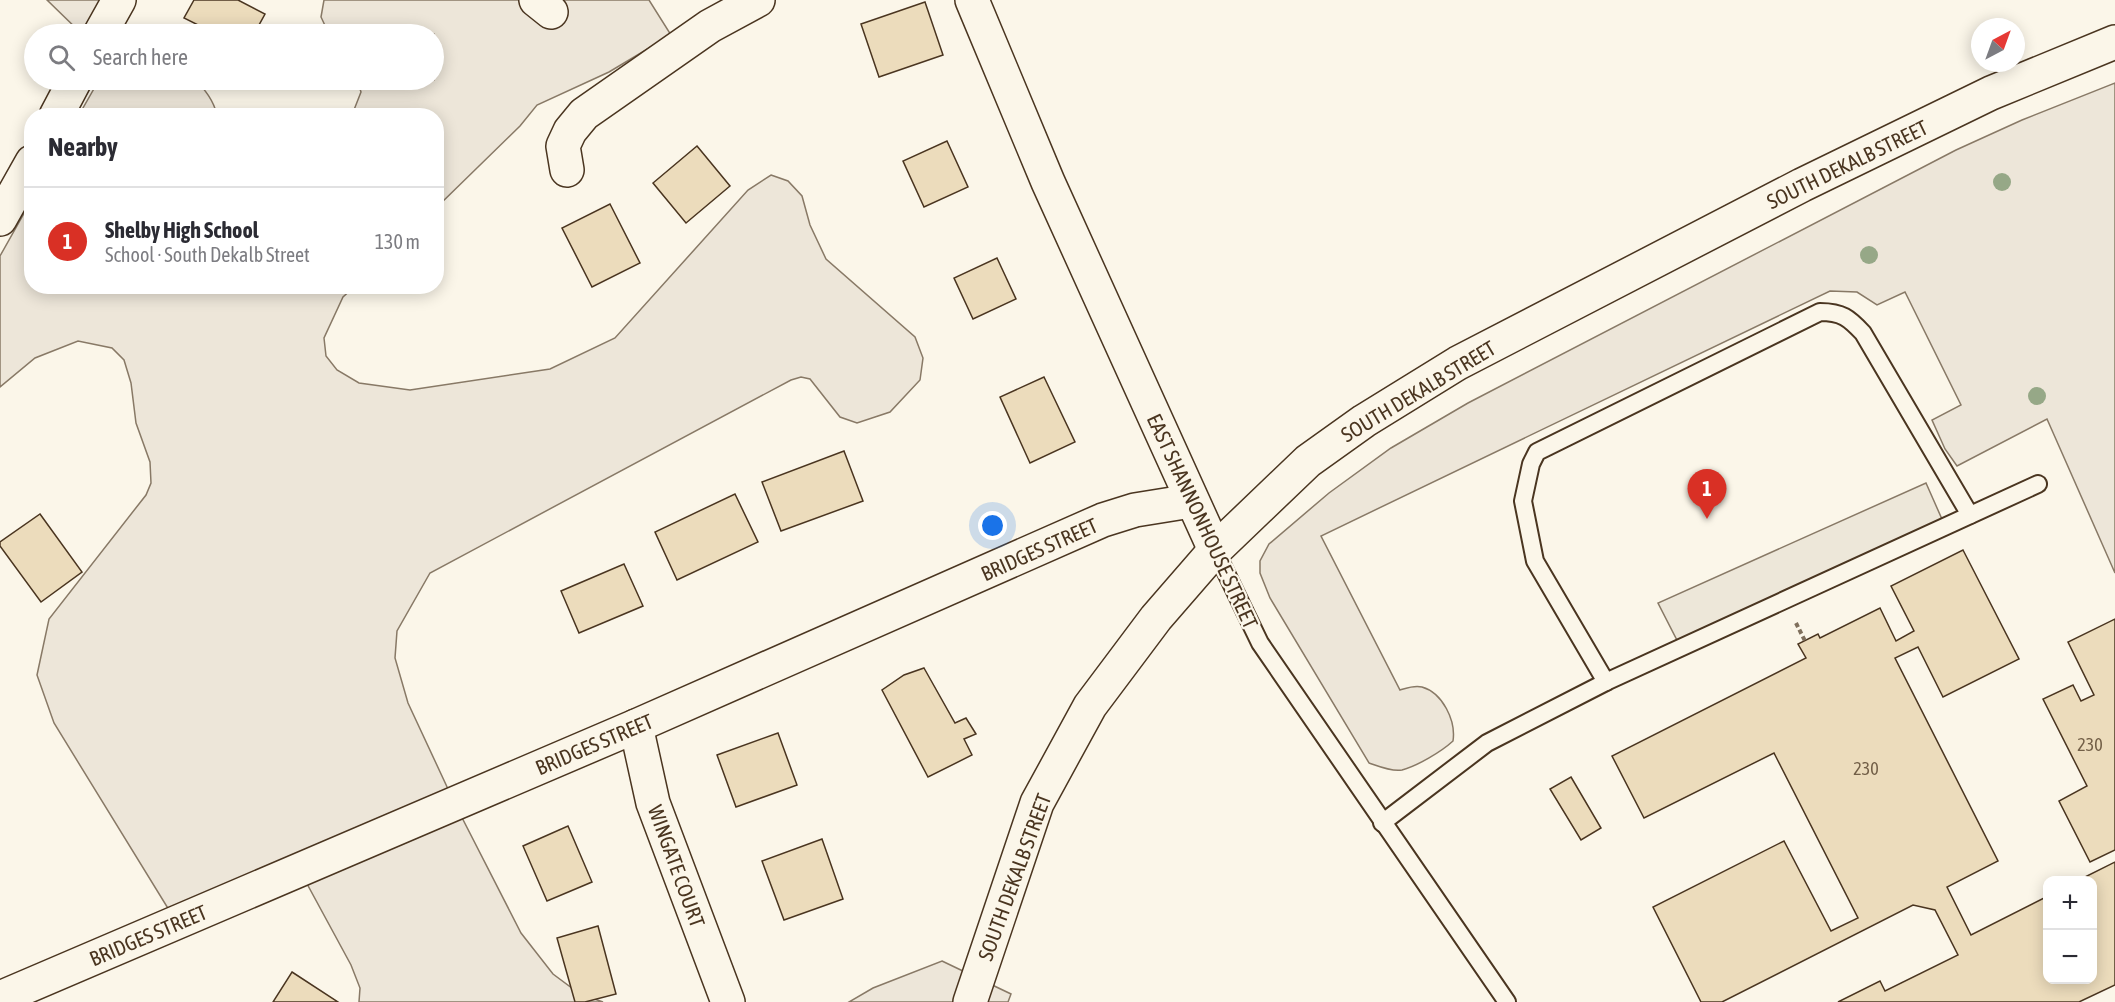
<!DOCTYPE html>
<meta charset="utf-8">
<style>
:root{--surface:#fff;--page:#f7f7f7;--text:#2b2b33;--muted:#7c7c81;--line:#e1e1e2;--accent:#d93025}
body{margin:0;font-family:"Asap Condensed",sans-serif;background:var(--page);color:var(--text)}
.controls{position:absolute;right:18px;bottom:18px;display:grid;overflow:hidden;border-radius:12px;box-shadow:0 3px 15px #0003}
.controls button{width:54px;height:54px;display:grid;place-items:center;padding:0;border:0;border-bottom:2px solid var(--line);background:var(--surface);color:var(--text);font:30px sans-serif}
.compass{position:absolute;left:1971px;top:18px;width:54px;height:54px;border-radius:50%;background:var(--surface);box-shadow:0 3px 15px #0003;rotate:41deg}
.you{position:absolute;left:993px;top:526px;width:21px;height:21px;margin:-15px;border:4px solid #fff;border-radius:50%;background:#1a73e8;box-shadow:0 0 0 9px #1a73e833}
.badge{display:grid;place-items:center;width:39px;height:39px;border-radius:50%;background:var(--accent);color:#fff;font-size:20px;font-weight:700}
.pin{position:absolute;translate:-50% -50px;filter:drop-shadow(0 2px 3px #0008)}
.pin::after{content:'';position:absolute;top:32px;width:21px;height:18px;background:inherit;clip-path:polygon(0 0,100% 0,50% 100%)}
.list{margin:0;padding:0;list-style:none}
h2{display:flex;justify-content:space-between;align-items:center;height:78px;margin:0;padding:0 24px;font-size:26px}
h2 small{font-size:20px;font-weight:400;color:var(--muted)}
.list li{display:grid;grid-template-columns:39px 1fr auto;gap:18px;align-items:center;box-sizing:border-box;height:108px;padding:0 24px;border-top:2px solid var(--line)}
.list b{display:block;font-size:22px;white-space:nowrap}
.list p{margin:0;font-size:20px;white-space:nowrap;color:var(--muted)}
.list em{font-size:20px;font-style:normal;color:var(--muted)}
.icon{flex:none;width:33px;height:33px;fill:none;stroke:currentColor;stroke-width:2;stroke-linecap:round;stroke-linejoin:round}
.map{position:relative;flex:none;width:2115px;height:1002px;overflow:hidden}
.search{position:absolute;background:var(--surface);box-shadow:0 3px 15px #0003;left:24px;top:24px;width:420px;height:66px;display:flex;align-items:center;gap:15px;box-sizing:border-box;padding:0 21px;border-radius:33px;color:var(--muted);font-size:22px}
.panel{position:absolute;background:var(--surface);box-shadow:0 3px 15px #0003;left:24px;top:108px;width:420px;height:186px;border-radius:24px}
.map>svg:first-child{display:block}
.green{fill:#ede6d9;stroke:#887966;stroke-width:1.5}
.parking{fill:#ede7d9;stroke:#887966;stroke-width:1.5}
.building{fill:#ecdcbc;stroke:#4a3520;stroke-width:1.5}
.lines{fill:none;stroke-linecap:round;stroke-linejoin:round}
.lane-casing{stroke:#4a3520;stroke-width:20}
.street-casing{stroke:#4a3520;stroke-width:36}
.secondary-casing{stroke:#4a3520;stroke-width:36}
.path{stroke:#7f6f5c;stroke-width:4;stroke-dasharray:4.5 3;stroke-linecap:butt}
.lane{stroke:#fbf6e9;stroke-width:16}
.street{stroke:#fbf6e9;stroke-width:33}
.secondary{stroke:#fbf6e9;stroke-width:33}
.tree{fill:#96a887}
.labels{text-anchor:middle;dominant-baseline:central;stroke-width:4.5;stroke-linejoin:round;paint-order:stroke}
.number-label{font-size:18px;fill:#725f47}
.street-label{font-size:21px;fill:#4a3520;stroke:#fbf6e9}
</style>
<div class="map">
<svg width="2115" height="1002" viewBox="0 0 2115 1002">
<rect width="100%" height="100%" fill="#fbf6e9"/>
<!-- green -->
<g class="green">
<path d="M47 0H119L100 34H82Z"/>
<path d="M324 0H649L671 35 609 72 537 105 520 126 437 207 436 116 352 115 361 92 357 80H434V34H329L321 17Z"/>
<path d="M99 80H194C205 88 214 102 217 115H79Z"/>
<path d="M2115 83V573L2047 419 1957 466 1945 449 1932 420 1961 405 1905 292 1877 305 1857 292 1830 291 1321 536 1400 690C1407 688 1414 685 1422 687 1443 693 1456 721 1453 741 1441 752 1417 766 1402 770 1391 772 1378 766 1369 763L1270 598 1260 573V561L1269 544 1329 493 1391 448 1468 403 1956 150 2022 120Z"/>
<path d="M771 175 788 181 802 196 810 225 826 259 915 337 923 358 920 380 890 412 857 423 840 417 810 379 801 377 791 380 430 573 397 631 395 658 408 703 455 804 521 933 553 974 580 994 603 1002H359L360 988 351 965 300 871 177 923 54 723 37 675 49 619 146 495 151 483 150 462 136 423 131 383 124 360 112 348 78 341 35 358 0 387V256L31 201 32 286 354 287 343 297 324 338 326 356 337 370 359 383 410 390 550 369 615 338 748 190Z"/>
<path d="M942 961 1011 994 1008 1002H849L873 988Z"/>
</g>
<!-- parking -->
<path class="parking" d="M1926 483 1945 526 1681 648 1658 603Z"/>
<!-- building -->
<g class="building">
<path d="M194 0H238L265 14 254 34H216L184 18Z"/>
<path d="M925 2 943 55 879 77 861 24Z"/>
<path d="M947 141 968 187 924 207 903 161Z"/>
<path d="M697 146 730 186 686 223 653 183Z"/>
<path d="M610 204 640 263 592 287 562 228Z"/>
<path d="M997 258 1016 299 973 319 954 278Z"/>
<path d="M1044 377 1075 442 1030 463 1000 397Z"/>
<path d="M844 451 863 501 781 531 762 482Z"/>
<path d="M735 494 758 542 677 580 655 532Z"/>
<path d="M40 514 82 572 41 602 0 546V542Z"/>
<path d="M1963 550 2019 659 1943 697 1918 647 1895 658 1998 861 1947 887 1971 935 2048 896V980H2092V880H2079L2115 862V985L2079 1002H1838L1880 981 1885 991 1958 955 1935 910 1913 905 1722 1002H1701L1653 907 1784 841 1831 931 1858 918 1774 753 1644 818 1612 756 1806 658 1798 644 1818 634 1820 638 1880 608 1896 641 1914 631 1891 586Z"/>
<path d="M624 564 643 606 579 633 561 591Z"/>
<path d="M2115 619V850L2090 862 2059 801 2087 786 2043 699 2073 685 2081 701 2094 695 2068 642Z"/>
<path d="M924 668 955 723 966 718 976 734 964 739 972 755 928 777 882 690 904 675Z"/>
<path d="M778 733 797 785 736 807 717 755Z"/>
<path d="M1571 777 1601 828 1581 840 1550 789Z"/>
<path d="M568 826 592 882 547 901 523 846Z"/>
<path d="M822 839 843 899 784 920 762 861Z"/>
<path d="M598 926 616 994 585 1002H575L557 938Z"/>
<path d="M292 972 338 1002H273Z"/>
</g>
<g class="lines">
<defs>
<g id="lane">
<path d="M1215 550 1260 643 1507 1002"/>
<path d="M1606 682 1535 561 1523 501 1531 464 1537 452 1820 312C1842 312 1849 318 1863 333L1970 515"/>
<path d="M1382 823 1487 743 1608 681 2038 484"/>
</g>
<g id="street">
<path d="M536 0 551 12"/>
<path d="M972 0 1048 182 1215 550"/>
<path d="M100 34 119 0"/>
<path d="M56 116 75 80"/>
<path d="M567 170 563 146 570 131 584 114 710 26 758 0"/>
<path d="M0 219 32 162"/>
<path d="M636 726 653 803 728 1002"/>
<path d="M0 998 636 726 1103 520 1135 510 1191 501"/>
</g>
<path id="secondary" d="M970 1002 1037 803 1090 706 1156 618 1215 550 1308 461 1364 421 1458 363 1802 185 1991 93 2115 42"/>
</defs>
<!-- lane casing -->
<use href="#lane" class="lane-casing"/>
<!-- street casing -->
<use href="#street" class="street-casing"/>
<!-- secondary casing -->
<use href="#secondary" class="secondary-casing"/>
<!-- path -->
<path class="path" d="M1796 623 1805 641"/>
<!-- lane -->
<use href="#lane" class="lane"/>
<!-- street -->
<use href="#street" class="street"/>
<!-- secondary -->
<use href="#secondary" class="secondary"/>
</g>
<!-- trees -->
<g class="tree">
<circle cx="2002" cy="182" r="9"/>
<circle cx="1869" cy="255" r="9"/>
<circle cx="2037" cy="396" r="9"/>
</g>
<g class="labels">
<!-- number labels -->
<g class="number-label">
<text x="2090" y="744">230</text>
<text x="1866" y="768">230</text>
</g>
<!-- street labels -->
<g class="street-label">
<text transform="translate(1847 164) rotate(-26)">SOUTH DEKALB STREET</text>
<text transform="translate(1418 391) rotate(-31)">SOUTH DEKALB STREET</text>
<text transform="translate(1203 521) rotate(65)">EAST SHANNONHOUSE STREET</text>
<text transform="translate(1039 549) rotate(-24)">BRIDGES STREET</text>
<text transform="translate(594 744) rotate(-23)">BRIDGES STREET</text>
<text transform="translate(677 866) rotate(70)">WINGATE COURT</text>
<text transform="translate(1014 877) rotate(-70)">SOUTH DEKALB STREET</text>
<text transform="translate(148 935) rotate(-23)">BRIDGES STREET</text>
</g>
</g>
</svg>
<div class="controls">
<button>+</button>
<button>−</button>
</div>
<svg class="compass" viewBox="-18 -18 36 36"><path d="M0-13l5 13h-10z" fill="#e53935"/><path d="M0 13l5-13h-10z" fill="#7c7c81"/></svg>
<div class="you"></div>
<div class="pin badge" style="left:1707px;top:519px">1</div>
<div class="search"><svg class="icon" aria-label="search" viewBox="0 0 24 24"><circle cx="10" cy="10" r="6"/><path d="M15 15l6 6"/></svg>Search here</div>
<section class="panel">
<h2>Nearby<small></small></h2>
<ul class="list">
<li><span class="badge">1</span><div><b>Shelby High School</b><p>School · South Dekalb Street</p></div><em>130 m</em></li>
</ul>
</section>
</div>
